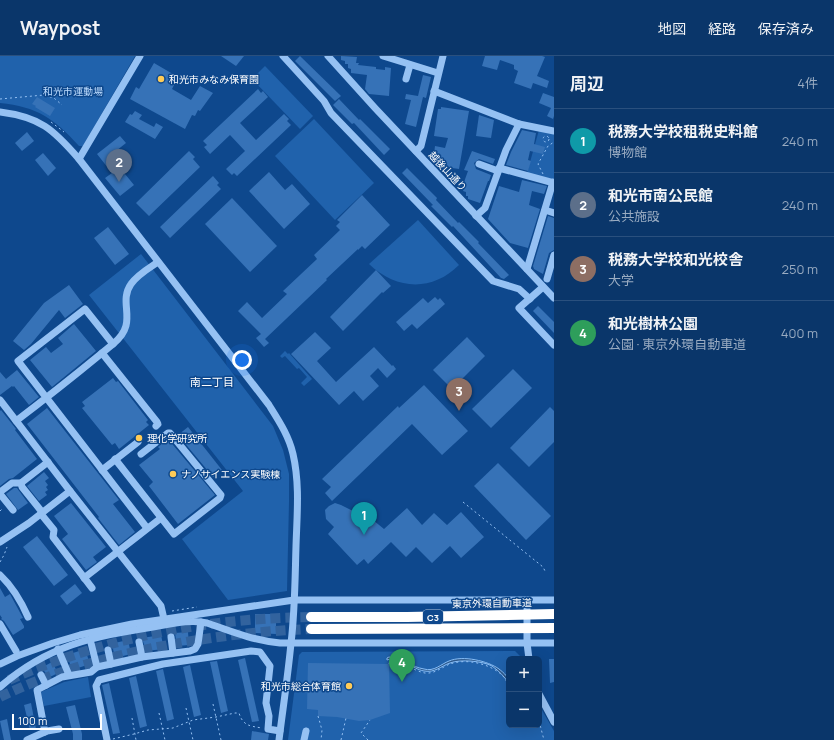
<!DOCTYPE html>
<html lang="ja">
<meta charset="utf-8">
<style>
:root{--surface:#0a366a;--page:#184172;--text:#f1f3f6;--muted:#99abc1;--line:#2a507e;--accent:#8c9099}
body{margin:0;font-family:Manrope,"Noto Sans JP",sans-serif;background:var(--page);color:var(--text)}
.controls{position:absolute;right:12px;bottom:12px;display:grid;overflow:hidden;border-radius:6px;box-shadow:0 4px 16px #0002}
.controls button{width:36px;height:36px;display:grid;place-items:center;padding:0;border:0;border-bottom:1px solid var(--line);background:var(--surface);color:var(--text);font:20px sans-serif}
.scale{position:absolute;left:12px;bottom:10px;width:90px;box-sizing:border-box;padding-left:4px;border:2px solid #fff;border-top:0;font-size:11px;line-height:14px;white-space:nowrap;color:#fff;-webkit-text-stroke:3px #0e488d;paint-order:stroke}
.you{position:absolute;left:242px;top:304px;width:14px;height:14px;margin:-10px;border:3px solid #fff;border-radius:50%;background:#1a73e8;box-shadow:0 0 0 6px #1a73e833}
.badge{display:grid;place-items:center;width:26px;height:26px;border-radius:50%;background:var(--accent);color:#fff;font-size:13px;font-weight:700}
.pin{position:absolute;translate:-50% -33px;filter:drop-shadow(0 1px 2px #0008)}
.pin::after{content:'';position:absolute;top:21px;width:14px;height:12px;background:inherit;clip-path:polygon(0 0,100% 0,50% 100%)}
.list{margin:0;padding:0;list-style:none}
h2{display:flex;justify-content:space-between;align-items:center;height:52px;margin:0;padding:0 16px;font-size:17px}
h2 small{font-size:13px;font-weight:400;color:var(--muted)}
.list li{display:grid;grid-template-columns:26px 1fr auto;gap:12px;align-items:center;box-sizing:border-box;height:64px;padding:0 16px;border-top:1px solid var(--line)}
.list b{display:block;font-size:15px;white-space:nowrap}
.list p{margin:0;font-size:13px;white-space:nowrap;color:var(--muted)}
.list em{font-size:13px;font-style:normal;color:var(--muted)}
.map{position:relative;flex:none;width:554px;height:684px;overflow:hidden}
header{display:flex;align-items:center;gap:24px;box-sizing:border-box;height:56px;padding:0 20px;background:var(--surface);border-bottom:1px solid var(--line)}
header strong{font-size:19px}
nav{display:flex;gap:22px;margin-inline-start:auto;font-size:14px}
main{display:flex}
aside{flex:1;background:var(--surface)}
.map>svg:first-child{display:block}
.green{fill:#2062ac}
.water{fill:#2d588b;stroke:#86bdf7}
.building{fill:#3672b7}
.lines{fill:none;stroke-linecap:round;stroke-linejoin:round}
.highway-tunnel{stroke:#32639e;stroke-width:10;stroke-dasharray:10 5;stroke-linecap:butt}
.path{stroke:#95c1f3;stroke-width:1;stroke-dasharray:2 3;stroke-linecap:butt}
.minor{stroke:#95c1f3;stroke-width:7}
.highway{stroke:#fff;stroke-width:10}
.poi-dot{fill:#ffcb57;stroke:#0e488d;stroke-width:1.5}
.labels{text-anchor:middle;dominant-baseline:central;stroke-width:3;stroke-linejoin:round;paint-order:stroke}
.shield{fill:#0e488d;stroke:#b7c8dd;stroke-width:1}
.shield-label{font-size:9px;font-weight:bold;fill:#fff}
.poi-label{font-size:10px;fill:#fff;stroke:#0e488d;text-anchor:start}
.park-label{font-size:10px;fill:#bcdbfe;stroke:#0e488d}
.street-label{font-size:10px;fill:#fff;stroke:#0e488d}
.neighbourhood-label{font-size:11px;fill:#fff;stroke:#0e488d}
</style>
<header>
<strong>Waypost</strong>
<nav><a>地図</a><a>経路</a><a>保存済み</a></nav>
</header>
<main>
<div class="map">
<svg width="554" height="684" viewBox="0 0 554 684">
<rect width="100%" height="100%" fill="#0e488d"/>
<!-- green -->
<g class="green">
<path d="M0 0H135L83 90H79C54 62 37 51 0 47Z"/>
<path d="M265 10 313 60 300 73 252 23Z"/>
<path d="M314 63 374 127 335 164 275 100Z"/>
<path d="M539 74 554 78V124L527 117Z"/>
<path d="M418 164 459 209C432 236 396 234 369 208Z"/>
<path d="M141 198 273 370 283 394 289 418V446L287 535 228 544 182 483 243 435 89 239Z"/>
<path d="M285 295 288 298 289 297 312 323 304 330 301 327 307 321 299 312 297 313 285 300 282 302 280 300Z"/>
<path d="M515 595 523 603H509V669H539V649L554 675V684H288L299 599 302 596Z"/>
<path d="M88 621 91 641 44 650 41 636 64 626Z"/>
</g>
<!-- water -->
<path class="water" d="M389 601C402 603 412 611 424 613 434 616 441 608 449 605 463 599 488 605 499 613 504 617 509 621 509 628 505 621 499 615 492 610 483 605 460 603 450 607 441 610 435 617 424 615 412 613 400 599 387 604V602Z"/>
<!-- building -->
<g class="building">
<path d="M221 0H244L236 10Z"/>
<path d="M300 0 341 40 335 45 295 5Z"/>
<path d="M341 0 357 1 356 7H359L358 9 376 11V13L385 14V11L391 12 389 40 369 38 365 33 367 19 351 17V13L348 12V8H345V5L341 4Z"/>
<path d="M485 0H542L545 1 537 20 549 25 547 32 533 27 531 33 514 27 518 15 514 13V9L500 4 497 14 482 10Z"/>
<path d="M154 7 178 21 172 33 191 44 200 30 213 37 200 55 198 54 195 60 192 59 185 73 130 43 136 31 139 33Z"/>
<path d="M423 19 431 21 426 42 423 41 416 71 405 68 411 44 405 43 406 38 418 40Z"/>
<path d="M258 33 261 37 263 35 268 41 240 67 256 84 284 58 289 63 287 65 291 69 237 120 234 117 232 119 226 113 245 95 230 79 210 98 204 91 207 89 203 85Z"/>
<path d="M543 37 554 41V60L553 63 547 60 551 52 539 47Z"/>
<path d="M37 41 55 52 50 60 35 51 36 50 32 48Z"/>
<path d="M339 43 359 64 360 63 390 93 384 99 354 67 352 68 333 49Z"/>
<path d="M441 51 469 55 459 113 439 110 436 108 438 99 434 98 435 90 445 92 448 82 434 80 438 53H441Z"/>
<path d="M135 55 142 59 139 63 154 71 156 67 163 71 155 83 125 66 130 58 132 59Z"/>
<path d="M479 59 494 64 491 82 476 80Z"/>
<path d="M522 74 536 77 534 88 545 91 543 98 530 95 528 104 531 105 528 115 506 109 511 96Z"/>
<path d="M27 76 34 85 22 95 15 87Z"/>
<path d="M120 80 126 87 116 95 122 102 116 107 134 129 120 140 105 122 112 117 97 98Z"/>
<path d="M189 95 195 101 193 103 200 111 149 160 136 147Z"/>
<path d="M472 95 495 103 493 108 479 103 474 107 476 113 491 119 489 125H488L480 147 468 143V140H466V136L463 135 466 127 464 126 468 115 464 114Z"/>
<path d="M43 97 56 112 48 120 35 104Z"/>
<path d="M407 112 437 142 436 144 458 167 459 166 479 186 478 187 509 219 504 223 501 222 453 170 452 171 431 150 433 149 402 117Z"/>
<path d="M269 116 285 134 292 128 310 148 284 173 249 135Z"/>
<path d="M213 120 219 127 217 129 221 133 170 182 160 171Z"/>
<path d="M522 124 547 130 544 138 532 135 529 149 540 153 528 192 510 187 488 163 499 130 519 136Z"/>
<path d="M362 139 390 169 365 193 362 190 358 194V193L326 223 327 224 265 283 269 287 264 291 256 282 261 278 238 255 247 246 262 262 287 238 283 235 317 203 314 199 340 174 336 170 340 166 337 164Z"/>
<path d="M232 142 277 190 250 216 205 168Z"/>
<path d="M548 160 554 162V194L549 197 543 218 534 213 533 210Z"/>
<path d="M108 171 129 198 115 209 94 182Z"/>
<path d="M376 214 391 230 383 237 382 236 343 275 330 261Z"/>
<path d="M69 229 83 248 65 262 59 254 31 288 24 294 13 285 44 247Z"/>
<path d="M435 241 438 244 440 242 445 248 417 273 412 268 404 275 396 266 423 242 428 247Z"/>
<path d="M538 250 554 266V277L533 255Z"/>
<path d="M74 268 96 295 52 331 30 304 46 291 51 297 63 288 58 282Z"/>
<path d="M315 276 331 292 317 305 336 326 374 291 392 310 393 309 396 313 387 322 378 312 370 320 379 330 363 345 354 335 339 349 291 298Z"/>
<path d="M467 281 485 300 452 333 433 314Z"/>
<path d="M513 313 532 332 491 372 472 353Z"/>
<path d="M17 314 39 341 29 349 14 330 13 331 12 330 0 339V316L6 323Z"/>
<path d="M113 322 116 326 118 325 148 364 146 366 149 369 119 393 115 387 112 389 82 352 85 350 82 346Z"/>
<path d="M424 329 468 375 442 399 412 368 332 445 325 437 331 431 322 423 398 350 399 352Z"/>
<path d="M550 351 554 355V386L529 411 510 392Z"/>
<path d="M47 352 119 444 113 448 135 476 119 489 98 462 99 461 27 368Z"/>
<path d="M1 354 16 373 15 374 37 403 13 422 9 423 0 430V355Z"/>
<path d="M188 371 222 414 213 421 178 379Z"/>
<path d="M168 383 215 439 178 468 149 430 153 426 139 409 160 393 158 391Z"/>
<path d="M498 407 551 460 526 484 474 430Z"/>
<path d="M44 416 49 422 45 425 48 429 46 431 48 434 45 436 47 439 39 445 27 430Z"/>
<path d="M14 432H17L28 447 18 454 6 438Z"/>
<path d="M71 447 106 491 93 501 97 506 86 514 62 483 68 478 54 460Z"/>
<path d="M335 447 341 449 353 455 363 466 368 460 384 473 407 452 422 469 434 457 447 469 461 456 484 481 461 502 450 490 432 507 416 491 406 501 391 486 368 508 364 503 357 509 328 478 334 471 326 463 325 454 329 450Z"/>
<path d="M37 480 68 519 54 530 23 491Z"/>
<path d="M75 528 82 537 67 549 60 540Z"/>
<path d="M0 532 5 541 10 538 23 562 20 563 24 570V572L13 579 4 565 1 563 2 562 0 559Z"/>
<path d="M255 558H276V578L255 577Z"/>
<path d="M188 576 189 589 177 590 175 577Z"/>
<path d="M161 579 164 593 146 595 142 582Z"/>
<path d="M128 584 131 598 115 602 113 593 110 588Z"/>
<path d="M85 593 90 608 72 614 67 599Z"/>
<path d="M245 602 259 665 252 666 238 604Z"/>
<path d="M549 603H554V626L550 627Z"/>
<path d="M217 605 228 655 221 657 210 606Z"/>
<path d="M52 606 58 617 48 622 45 616 41 612Z"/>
<path d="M308 607 389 608 390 657 370 664 359 665 337 661 318 660V654L307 653Z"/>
<path d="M190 609 201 659 194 661 183 611Z"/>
<path d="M163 613 174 663 167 665 156 615Z"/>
<path d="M136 620 147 670 140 672 129 622Z"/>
<path d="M109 627 120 677 113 678 102 629Z"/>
<path d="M31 647 36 673 30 674 24 649Z"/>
<path d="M75 649 82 678V684H73V678L66 651Z"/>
<path d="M7 663 11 684H4L0 665Z"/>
<path d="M252 675 269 678 268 684H251Z"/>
</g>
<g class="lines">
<!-- highway-tunnel -->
<g class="highway-tunnel">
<path d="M9 624C32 613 56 605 80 597 156 573 232 562 311 561"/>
<path d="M0 641C50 617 103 602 158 591 210 581 258 575 311 573"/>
</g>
<!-- path -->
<g class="path">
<path d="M0 43 44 39 54 42 62 49"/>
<path d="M51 66 64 76"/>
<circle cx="546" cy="83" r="3"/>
<path d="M543 118 538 108 548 90 554 86"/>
<path d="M463 446 543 511 545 515"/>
<path d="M0 455 3 452"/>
<path d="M0 506 4 499 7 491"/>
<path d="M172 555 197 551"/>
<path d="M389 608 390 604C403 606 414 615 425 617 435 618 442 611 450 608 467 602 490 608 502 619 505 622 507 626 509 630"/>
<path d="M213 648 221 684"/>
<path d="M186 652 193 684"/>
<path d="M159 657 165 684"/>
<path d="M318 660 322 674 321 684"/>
<path d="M132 662 136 684"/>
<path d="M539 665 544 684"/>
<path d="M113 683 134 678 148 674 173 672 193 664 216 661 235 657H239C243 670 250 670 262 672"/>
<path d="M341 684 346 662"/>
<path d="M368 684 361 677 370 664"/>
</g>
<!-- minor -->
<g class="minor">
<path d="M283 0 324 45 331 57 493 225 519 233 530 243"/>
<path d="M328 0 375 52 554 242"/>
<path d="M383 0 438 17"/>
<path d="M406 23 410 9"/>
<path d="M434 35 519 68 554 75"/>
<path d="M0 56C40 61 53 73 79 103L269 349C279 365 289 380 293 398 300 428 297 459 296 490 295 522 295 555 291 587 288 619 283 652 279 684"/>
<path d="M416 95 421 90 443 0"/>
<path d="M79 103 140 0"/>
<path d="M479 108 498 115"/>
<path d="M499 112 554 127"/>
<path d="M545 154 554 157"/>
<path d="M476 160 485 152 506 94 519 68"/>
<path d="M527 213 553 126"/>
<path d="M547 223 554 199"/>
<path d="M543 231 519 252 554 289"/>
<path d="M113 288C140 266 117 248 131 228 137 219 149 212 158 206"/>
<path d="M102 297 157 366 158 368 156 370"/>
<path d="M0 344 70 435 161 550 164 563"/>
<path d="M16 365C45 343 74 320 102 297L113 288 85 253 18 305 147 472"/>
<path d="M115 403 174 478 220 442 221 439 170 377H168L141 398"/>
<path d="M102 414 138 386"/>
<path d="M0 436 12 427H21"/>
<path d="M0 438 13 454"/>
<path d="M42 456 22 431 21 427 48 406"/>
<path d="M41 458 54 474 53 481 92 532"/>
<path d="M0 486 29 467 70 435"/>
<path d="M0 519C13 531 21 545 28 561"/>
<path d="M84 522 161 462"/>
<path d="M527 545V587L529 603"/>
<path d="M0 568 16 595"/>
<path d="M171 581 173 597"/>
<path d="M139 586 142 601"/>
<path d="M91 587 97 611"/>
<path d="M58 593 69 619"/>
<path d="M108 594 111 608"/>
<path d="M0 608 17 600 53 587 80 579 132 568 294 544H554"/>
<path d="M41 619 46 629"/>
<path d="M0 631C48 589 92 581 153 571 171 568 190 563 207 567 233 576 252 584 280 587H554"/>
<path d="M539 638 554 666"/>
<path d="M45 676 37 634 62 621 91 616 97 611 111 608 142 601 190 595 195 593 198 588 201 566"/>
<path d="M27 684 47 675 59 673"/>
<path d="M107 684 96 630 99 624 163 608 251 595 260 596 270 610 266 647 269 660 268 673 280 675"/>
<path d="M304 684 306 675"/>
</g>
<!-- highway -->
<g class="highway">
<path d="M311 561H407L554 558"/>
<path d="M311 573 554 572"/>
</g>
</g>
<!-- markers -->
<g class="poi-dot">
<circle cx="161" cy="23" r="4"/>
<circle cx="139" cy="382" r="4"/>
<circle cx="173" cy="418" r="4"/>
<circle cx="349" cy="630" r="4"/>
</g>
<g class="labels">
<!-- shield labels -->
<rect class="shield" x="423" y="554" width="20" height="14" rx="3"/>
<g class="shield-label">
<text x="433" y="561">C3</text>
</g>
<!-- poi labels -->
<g class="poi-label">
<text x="169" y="23">和光市みなみ保育園</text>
<text x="147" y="382">理化学研究所</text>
<text x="181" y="418">ナノサイエンス実験棟</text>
<text x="341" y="630" text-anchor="end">和光市総合体育館</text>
</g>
<!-- park labels -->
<g class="park-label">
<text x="73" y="35">和光市運動場</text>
</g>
<!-- street labels -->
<g class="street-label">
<text transform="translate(448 115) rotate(47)">越後山通り</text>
<text transform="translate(492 547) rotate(-1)">東京外環自動車道</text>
</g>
<!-- neighbourhood labels -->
<g class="neighbourhood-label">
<text x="212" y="325">南二丁目</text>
</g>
</g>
</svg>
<div class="controls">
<button>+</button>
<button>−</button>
</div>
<div class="scale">100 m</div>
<div class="you"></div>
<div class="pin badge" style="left:364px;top:479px;background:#0f9aa8">1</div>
<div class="pin badge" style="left:119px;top:126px;background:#5c6f8a">2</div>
<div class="pin badge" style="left:459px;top:355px;background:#8d6e63">3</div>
<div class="pin badge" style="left:402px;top:626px;background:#2e9e5b">4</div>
</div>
<aside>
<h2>周辺<small>4件</small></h2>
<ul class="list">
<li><span class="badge" style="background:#0f9aa8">1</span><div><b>税務大学校租税史料館</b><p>博物館</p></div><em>240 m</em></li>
<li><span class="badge" style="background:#5c6f8a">2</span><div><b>和光市南公民館</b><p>公共施設</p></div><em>240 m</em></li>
<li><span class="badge" style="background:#8d6e63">3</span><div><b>税務大学校和光校舎</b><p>大学</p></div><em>250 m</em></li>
<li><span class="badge" style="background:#2e9e5b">4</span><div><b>和光樹林公園</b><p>公園 · 東京外環自動車道</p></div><em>400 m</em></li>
</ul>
</aside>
</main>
